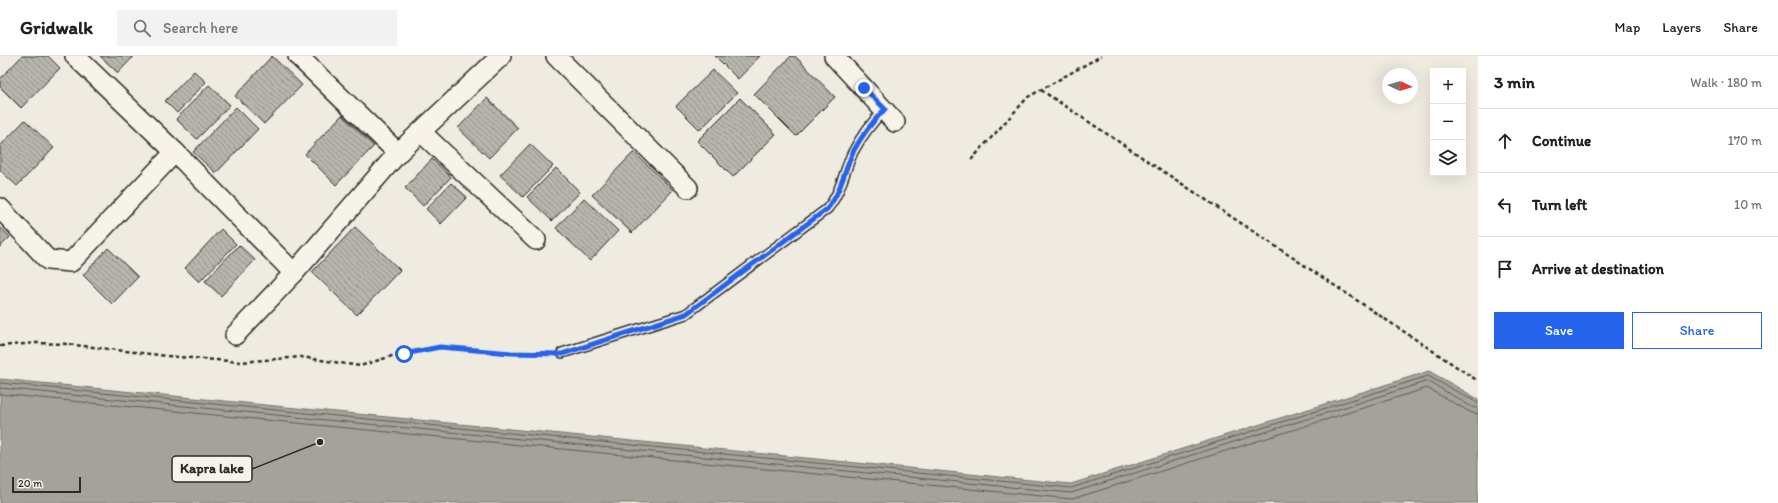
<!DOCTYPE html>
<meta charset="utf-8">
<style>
:root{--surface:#fff;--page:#f2f2f2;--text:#202124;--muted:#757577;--line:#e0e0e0;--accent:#2563eb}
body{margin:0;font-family:Itim,sans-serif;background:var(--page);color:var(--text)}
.controls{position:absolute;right:12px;top:12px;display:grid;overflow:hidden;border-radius:0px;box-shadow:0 4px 16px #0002}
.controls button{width:36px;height:36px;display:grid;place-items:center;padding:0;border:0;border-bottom:1px solid var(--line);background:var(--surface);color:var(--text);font:20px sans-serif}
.compass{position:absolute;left:1382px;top:12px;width:36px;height:36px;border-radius:50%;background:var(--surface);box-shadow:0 4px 16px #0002;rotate:94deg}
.scale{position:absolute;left:12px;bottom:10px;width:69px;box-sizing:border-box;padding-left:4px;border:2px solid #2b2b2b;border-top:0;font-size:11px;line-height:14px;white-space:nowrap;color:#2b2b2b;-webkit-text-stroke:3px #f7f3e8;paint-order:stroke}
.stop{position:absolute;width:12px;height:12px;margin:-9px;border:3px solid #2563eb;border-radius:50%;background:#fff}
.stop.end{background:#2563eb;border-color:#fff;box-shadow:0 1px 4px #0008}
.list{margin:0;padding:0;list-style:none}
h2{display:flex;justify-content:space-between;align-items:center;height:52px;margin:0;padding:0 16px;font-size:17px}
h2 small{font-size:13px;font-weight:400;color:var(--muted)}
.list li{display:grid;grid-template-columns:26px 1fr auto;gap:12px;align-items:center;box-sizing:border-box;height:64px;padding:0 16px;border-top:1px solid var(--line)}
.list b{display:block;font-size:15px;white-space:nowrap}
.list em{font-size:13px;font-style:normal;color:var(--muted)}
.actions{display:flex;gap:8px;padding:12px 16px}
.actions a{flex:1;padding:9px 0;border:1px solid var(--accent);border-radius:0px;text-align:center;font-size:14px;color:var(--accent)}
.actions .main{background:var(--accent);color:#fff}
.icon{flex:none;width:22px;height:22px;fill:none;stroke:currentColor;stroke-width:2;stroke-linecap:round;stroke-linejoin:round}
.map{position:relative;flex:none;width:1478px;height:447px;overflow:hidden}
header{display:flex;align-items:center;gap:24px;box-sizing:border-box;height:56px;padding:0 20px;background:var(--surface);border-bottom:1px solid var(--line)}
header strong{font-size:19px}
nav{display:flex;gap:22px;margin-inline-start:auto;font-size:14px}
.search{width:280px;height:36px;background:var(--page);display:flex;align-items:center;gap:10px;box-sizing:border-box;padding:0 14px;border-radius:0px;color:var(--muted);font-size:15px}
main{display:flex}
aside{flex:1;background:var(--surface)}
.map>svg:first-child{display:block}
.water{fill:#a4a29a;stroke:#74726e}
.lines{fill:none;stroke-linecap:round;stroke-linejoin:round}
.shore{stroke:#5b5b57;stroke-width:1}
.building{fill:url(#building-back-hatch);stroke:#2b2b2b}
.lane-casing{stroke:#2b2b2b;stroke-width:12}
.street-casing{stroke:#2b2b2b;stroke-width:22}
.path{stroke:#2b2b2b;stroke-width:2.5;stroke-dasharray:4 3;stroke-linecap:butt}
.lane{stroke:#f7f3e8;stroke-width:9}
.street{stroke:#f7f3e8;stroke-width:19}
.route{stroke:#2563eb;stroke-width:5}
.leader{fill:none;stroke:#2b2b2b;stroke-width:1.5}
.callout-dot{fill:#2b2b2b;stroke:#f7f3e8;stroke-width:1.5}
.callout{fill:#f7f3e8;stroke:#2b2b2b;stroke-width:1.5}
.callout-label{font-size:14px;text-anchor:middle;font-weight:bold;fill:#2b2b2b}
</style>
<header>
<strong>Gridwalk</strong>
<div class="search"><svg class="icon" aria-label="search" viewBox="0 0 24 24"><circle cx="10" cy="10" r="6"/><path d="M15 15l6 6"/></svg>Search here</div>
<nav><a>Map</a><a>Layers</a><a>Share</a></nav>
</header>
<main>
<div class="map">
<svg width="1478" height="447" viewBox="0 0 1478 447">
<defs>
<pattern id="building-back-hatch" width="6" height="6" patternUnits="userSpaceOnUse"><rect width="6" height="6" fill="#b8b5ae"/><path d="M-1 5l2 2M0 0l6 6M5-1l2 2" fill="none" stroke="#96938e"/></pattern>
</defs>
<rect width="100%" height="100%" fill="#efebe0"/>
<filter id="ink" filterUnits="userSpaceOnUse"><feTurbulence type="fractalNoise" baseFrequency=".025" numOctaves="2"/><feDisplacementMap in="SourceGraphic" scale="8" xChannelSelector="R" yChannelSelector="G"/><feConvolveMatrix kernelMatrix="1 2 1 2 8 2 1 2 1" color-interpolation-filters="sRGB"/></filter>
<g filter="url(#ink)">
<!-- water -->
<path class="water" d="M1429 315 1478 343V447H0V323L1071 428Z"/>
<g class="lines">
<!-- shore -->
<g class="shore">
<path d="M0 327 1071 432 1428 320 1478 347"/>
<path d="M0 332 1071 437 1428 325 1472 351 1478 352"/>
<path d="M0 338 1072 443 1427 332 1470 356 1478 358"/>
</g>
</g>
<!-- building -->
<g class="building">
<path d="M22 0H48L60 12 21 52 0 31V23Z"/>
<path d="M100 0H134L118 17Z"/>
<path d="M272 0 302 29 264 68 235 40Z"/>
<path d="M715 0H760L738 23Z"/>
<path d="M791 0H795L835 41 796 80 754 38Z"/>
<path d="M713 14 737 37 700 74 676 50Z"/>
<path d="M194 15 206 26 177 57 165 45Z"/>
<path d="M209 29 230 49 197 83 176 63Z"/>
<path d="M487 42 518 72 489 102 458 72Z"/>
<path d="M740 42 776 78 733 121 697 85Z"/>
<path d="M236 51 258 73 216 117 193 96Z"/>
<path d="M342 59 374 90 336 129 305 98Z"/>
<path d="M25 64 54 92 17 130 0 114V90Z"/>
<path d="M530 88 553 110 523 141 500 119Z"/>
<path d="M634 96 673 134 632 177 592 139Z"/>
<path d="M432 103 451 121 423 150 405 132Z"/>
<path d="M556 112 580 136 552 165 527 141Z"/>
<path d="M451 127 467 141 441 168 426 153Z"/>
<path d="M584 142 618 175 590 205 556 172Z"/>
<path d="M0 171 10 181 0 191Z"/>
<path d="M355 171 400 214 357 259 312 216Z"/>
<path d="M221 173 236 188 199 226 185 212Z"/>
<path d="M239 189 255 204 221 240 205 225Z"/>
<path d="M108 192 138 221 112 248 83 219Z"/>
</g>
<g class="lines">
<defs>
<path id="lane" d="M562 297 686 258 827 153C841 137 844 115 853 96 861 81 873 65 885 53"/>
<g id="street">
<path d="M75 0 175 96 294 217"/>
<path d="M298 0 398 97"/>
<path d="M556 0 688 132"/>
<path d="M834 0 895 66"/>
<path d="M421 76 536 184"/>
<path d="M0 152 48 204 71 206 175 96"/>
<path d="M235 279 294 217 398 97 501 0"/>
</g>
</defs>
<!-- lane casing -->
<use href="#lane" class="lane-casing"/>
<!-- street casing -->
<use href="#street" class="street-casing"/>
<!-- path -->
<g class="path">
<path d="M1041 34 1478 325"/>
<path d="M971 104 1028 41 1101 0"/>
<path d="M0 290 36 287 67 288 167 300 241 306 301 301 360 310 392 300 440 291 511 297H547"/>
</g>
<!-- lane -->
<use href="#lane" class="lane"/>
<!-- street -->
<use href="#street" class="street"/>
</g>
</g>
<g class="lines" filter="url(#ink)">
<!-- route -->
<path class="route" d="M404 298 440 291 511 297 562 298 686 258 827 153C841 137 844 115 853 96 861 81 873 65 885 53L864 32"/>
</g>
<!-- callouts -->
<path class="leader" d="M320 386L252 413"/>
<circle class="callout-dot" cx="320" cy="386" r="4"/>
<rect class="callout" x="172" y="400" width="80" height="26" rx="4"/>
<g class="callout-label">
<text x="212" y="417">Kapra lake</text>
</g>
</svg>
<div class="controls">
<button>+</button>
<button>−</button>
<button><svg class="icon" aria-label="layers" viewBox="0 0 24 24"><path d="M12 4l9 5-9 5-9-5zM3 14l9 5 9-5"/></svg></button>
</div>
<svg class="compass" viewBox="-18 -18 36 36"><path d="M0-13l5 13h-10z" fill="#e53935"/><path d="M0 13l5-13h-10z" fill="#757577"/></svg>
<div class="scale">20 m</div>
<div class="stop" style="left:404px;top:298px"></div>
<div class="stop end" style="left:864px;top:32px"></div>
</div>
<aside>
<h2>3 min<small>Walk · 180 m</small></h2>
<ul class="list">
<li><svg class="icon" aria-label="ahead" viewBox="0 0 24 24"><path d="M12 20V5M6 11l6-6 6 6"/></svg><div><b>Continue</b></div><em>170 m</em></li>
<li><svg class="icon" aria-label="left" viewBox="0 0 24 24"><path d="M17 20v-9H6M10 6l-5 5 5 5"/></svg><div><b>Turn left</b></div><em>10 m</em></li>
<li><svg class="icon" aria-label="arrive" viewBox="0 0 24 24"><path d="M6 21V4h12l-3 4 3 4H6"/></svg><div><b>Arrive at destination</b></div></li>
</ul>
<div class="actions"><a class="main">Save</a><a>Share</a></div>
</aside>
</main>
